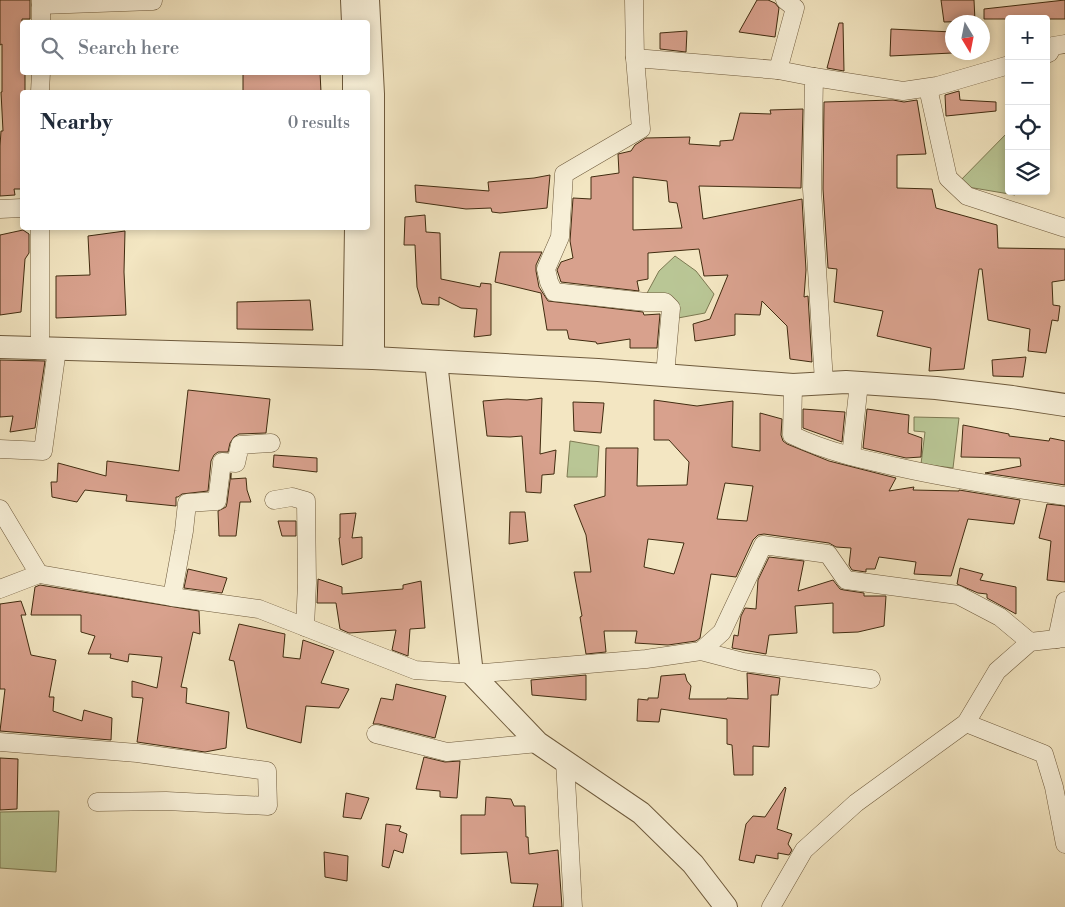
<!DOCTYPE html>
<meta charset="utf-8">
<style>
:root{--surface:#fff;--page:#f6f6f7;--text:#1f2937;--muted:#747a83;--line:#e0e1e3}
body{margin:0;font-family:"Libre Bodoni",serif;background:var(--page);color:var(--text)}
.controls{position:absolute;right:15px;top:15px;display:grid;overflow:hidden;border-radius:5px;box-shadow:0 2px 8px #0003}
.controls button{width:45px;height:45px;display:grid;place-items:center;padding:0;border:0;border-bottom:1px solid var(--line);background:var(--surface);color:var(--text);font:25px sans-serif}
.compass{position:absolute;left:945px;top:15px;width:45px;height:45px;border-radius:50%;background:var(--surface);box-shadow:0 2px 8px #0003;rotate:170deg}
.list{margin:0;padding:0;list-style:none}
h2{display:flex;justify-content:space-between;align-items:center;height:65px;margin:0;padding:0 20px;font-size:21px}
h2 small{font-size:16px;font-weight:400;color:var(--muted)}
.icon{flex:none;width:28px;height:28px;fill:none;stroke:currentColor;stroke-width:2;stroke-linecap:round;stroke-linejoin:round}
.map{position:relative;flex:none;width:1065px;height:907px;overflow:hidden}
.search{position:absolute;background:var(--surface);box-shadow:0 2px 8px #0003;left:20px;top:20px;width:350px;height:55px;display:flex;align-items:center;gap:12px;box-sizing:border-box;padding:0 18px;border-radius:5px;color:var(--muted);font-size:19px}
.panel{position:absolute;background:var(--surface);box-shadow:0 2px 8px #0003;left:20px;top:90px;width:350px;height:140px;border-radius:5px}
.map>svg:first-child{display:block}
.green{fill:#b9c695;stroke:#7d7952}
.building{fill:#d8a18d;stroke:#412c10;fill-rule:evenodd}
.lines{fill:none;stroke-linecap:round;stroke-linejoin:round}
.minor-casing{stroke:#6e5a3c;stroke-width:19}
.tertiary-casing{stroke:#6e5a3c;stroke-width:24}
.minor{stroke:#f7efd7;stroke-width:18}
.tertiary{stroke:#f7efd7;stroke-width:22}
</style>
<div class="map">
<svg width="1065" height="907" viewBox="0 0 1065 907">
<rect width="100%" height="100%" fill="#f3e6c2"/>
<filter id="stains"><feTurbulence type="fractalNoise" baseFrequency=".004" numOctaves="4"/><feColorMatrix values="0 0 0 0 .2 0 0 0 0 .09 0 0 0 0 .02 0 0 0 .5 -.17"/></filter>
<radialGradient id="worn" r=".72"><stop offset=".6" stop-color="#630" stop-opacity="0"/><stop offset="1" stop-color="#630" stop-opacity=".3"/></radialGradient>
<!-- green -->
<g class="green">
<path d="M1009 131V191H1014L1015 195 956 185Z"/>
<path d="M675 256 696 271 714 294 705 313 678 318 646 295 659 271Z"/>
<path d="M914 417 959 418 953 468 921 464 925 432 914 431Z"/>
<path d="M570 441 599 446 597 477H567Z"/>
<path d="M59 811 56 872 0 868V812Z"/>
</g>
<!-- building -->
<g class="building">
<path d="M0 0H30V19H22V72H25V92H22V189H14L15 195 0 196V146L1 131H3L1 92H2V44L0 45Z"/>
<path d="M757 0H768L775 3 779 8 775 37 739 32Z"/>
<path d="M941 0H974L975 21 944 22Z"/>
<path d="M1065 0V19H984V9Z"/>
<path d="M839 23H843L844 71 827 68Z"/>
<path d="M891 29 952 32V53L890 56Z"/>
<path d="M687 31 686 52 660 49V33Z"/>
<path d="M243 72H320L321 92H243Z"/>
<path d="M959 91 960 100 996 102V111L946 116 945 95Z"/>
<path d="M893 100 904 102 917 100 926 154 897 155V188L932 189 936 208 997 225 998 248 1065 249V280L1052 282 1053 305 1060 306 1058 321 1052 320 1046 353 1028 351 1030 329 988 320 982 269H979L964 369 929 371 931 348 877 336 883 311 834 302 837 269 828 268 823 189 824 102Z"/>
<path d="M803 109 801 188 699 186 703 219 802 199 806 270 804 297 808 296 812 362 790 359 787 326 762 301 760 315 735 314V335L695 341 693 324 710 319 728 275 704 276 699 249 648 253V279L637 281 639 291 561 282 557 270 561 262 573 258 570 241 573 198 591 199V177L619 173 618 154 631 151 635 145 646 138 690 137 689 144 720 146V141L733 140 740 113 771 114 770 110ZM633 177 667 181 669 202 677 203 682 228 633 230Z"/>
<path d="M550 175 547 208 500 213 492 212 491 208 466 209 416 202 415 185 489 191 488 182 534 178Z"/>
<path d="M425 215 426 232 440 233 441 279 480 287 481 283 491 284V335L474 337 477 309 461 308 439 297V305L422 304 417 287 415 245H404L405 217Z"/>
<path d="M23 230 29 234V253L25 259 21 312 0 315V235Z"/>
<path d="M125 231 124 272 126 315 56 318V276L90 275 88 236Z"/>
<path d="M500 252H542L536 265V271L539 287 548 301 643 312 644 315 660 314 657 348H630V339L597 344 596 342 569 339 567 330H547L541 293 495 282Z"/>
<path d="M310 300 313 330 237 329V302Z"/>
<path d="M1026 357 1023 377 993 376 992 360Z"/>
<path d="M0 360 45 361 35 428 10 432 13 416 0 417Z"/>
<path d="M188 390 270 399 266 433 239 434 234 437 230 443 228 452H218L214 455 211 461 208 491 182 494 178 497H176V506L126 501 127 495 85 490 77 502 52 497 51 482H57L58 463 106 476 107 461 179 471Z"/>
<path d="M542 398 540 454 556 450 554 474 542 475 541 493 526 492 522 436 510 437 487 436 483 401 507 399 527 400Z"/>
<path d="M654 400 697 406 733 401 732 447 760 451V413L782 419 781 435 783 441 787 444 829 461 896 478 889 491 914 487 913 490 959 491V490L1020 500 1014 524 968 519 951 576 914 574 916 562 879 557 875 569H866V572L852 570 849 565 851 548 836 547 829 543 764 534 758 535 753 540 736 577 711 574 700 638 696 641 668 645 635 643 637 631H604L606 652 586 654 580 617 582 616 574 572H591L586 535 574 505 605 496 606 448H638L637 486 687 485 689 462 669 440H654ZM725 483 753 486 747 521 717 519ZM648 539 684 543 674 574 644 567Z"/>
<path d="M573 402 604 403 601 433 574 431Z"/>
<path d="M803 409 845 412 842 442 803 428Z"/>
<path d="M867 409 909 415 908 433 922 438 921 457 906 458 863 448Z"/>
<path d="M963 425 1009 434V436L1049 441 1050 438 1065 441V485L985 473 1021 466 1020 458 961 457Z"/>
<path d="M274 455 317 458V472L273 467Z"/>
<path d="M231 473V479L246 478 247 490 251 502H240L236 536H219L218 511 226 507 227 503Z"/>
<path d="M1047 504 1065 506V582L1047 580 1051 541 1039 538Z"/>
<path d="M510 512H525L528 541 509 544Z"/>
<path d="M356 513 352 538 362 537V558L342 565 339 538H340V514Z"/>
<path d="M278 521H296V536H282Z"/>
<path d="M769 557 804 561 798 591 833 580 840 589 844 590 864 593V596H886L884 626 858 632 833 633V603L795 606 797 633 769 635 766 654 732 648 734 635 738 636 741 616 745 608 756 609 758 580Z"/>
<path d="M960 568 983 574 980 580 1016 587V614L987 598V594L978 593 957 584Z"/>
<path d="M188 569 227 578 222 593 184 588Z"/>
<path d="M318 579 342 587V594L403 589V585L421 581 425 628 410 629 408 656 392 650 396 630 349 633 340 629 336 603H317Z"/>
<path d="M40 585 199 611 200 634 193 632 181 687 187 688 186 703 229 712 226 748 205 752 137 742 143 698 132 697V681L157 688 162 657 129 654 128 662 110 658 111 654H88L95 636 81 632V615H31L35 587Z"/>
<path d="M21 601 26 615H21L31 655 56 660 49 697H54L53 711 82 721 84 710 112 718 111 740 0 731 5 689H0V604Z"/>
<path d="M239 624 285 634 283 657 300 659 303 640 334 651 321 683 349 689 339 708 306 706 301 743 247 728 234 661 229 660Z"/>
<path d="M747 673 780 678 778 695H771L769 747 753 746V775H734L732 745 727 744V719L661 709 659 722 637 721 638 699 648 700V698H658L661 676 685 674 687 681 691 686 689 699H727V698L748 699Z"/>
<path d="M586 675V700L532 695 531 680Z"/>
<path d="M396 684 446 696 435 738 379 724H373L381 698 393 700Z"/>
<path d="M424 757 445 762 460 761 457 798 440 797V791L416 789Z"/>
<path d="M0 758 18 759 17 809 0 810Z"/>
<path d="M785 787 786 788 777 829 792 834 788 844 792 850 789 855 778 853V859L756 855 754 863 739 860 746 824 753 816 765 817Z"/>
<path d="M346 793 369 798 361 819 343 817Z"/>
<path d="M486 797 511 799 514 806H525L526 837H528L529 854 558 850 562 907H533L538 884 511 883 507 852 461 854V815H485Z"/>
<path d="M386 824 401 826 399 831 407 834 403 853 394 850 389 868 382 866Z"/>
<path d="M324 852 348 856 347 881 325 877Z"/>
</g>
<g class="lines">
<defs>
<g id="minor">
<path d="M634 0 635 58 641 129 564 174 560 237 546 269 549 282 554 292 646 302H665L671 308 665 375"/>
<path d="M785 0 795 8 778 70 814 77 812 189 824 382"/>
<path d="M41 5 153 1"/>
<path d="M41 22V0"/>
<path d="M1046 54 1049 53 1053 46 1065 44"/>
<path d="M635 58 778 70"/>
<path d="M814 77 903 91 937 86 1009 65"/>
<path d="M928 88 948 178 967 196 1065 228"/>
<path d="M40 92 41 72"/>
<path d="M0 209 22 208"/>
<path d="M40 348V228"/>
<path d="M793 385 792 435C827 452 865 460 902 468 956 480 1010 488 1065 496"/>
<path d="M0 449 43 451 57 349"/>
<path d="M851 456 859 383"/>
<path d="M274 500 292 497 306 501 307 583 305 627"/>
<path d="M0 509 39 574"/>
<path d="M0 589 39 574 172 597 259 609 415 670 472 674 646 659 701 651 722 632 763 545 828 554 846 580 958 595 1000 617 1030 642"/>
<path d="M172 597 184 531 187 503 217 501 222 462 236 463 240 445 271 443"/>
<path d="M1057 639 1065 601"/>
<path d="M701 651 743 662 871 679"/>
<path d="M966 723 1044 754 1054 787 1065 844"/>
<path d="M376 734 447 752 538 743"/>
<path d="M0 742 137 753 267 771 268 806 166 801 97 802"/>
<path d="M565 761 573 907"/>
<path d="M771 907 804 850 856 803 966 723 997 671 1030 642 1065 638"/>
</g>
<g id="tertiary">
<path d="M352 0 353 22"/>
<path d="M368 0 373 94V358"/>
<path d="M354 72V92"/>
<path d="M0 347 373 358 598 370 793 385 846 382 936 388 1012 397 1065 405"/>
<path d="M354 357 356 228"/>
<path d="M436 362 472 674 538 743 641 813 693 864 726 907"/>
</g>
</defs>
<!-- minor casing -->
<use href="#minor" class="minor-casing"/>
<!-- tertiary casing -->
<use href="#tertiary" class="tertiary-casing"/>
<!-- minor -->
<use href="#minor" class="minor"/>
<!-- tertiary -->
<use href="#tertiary" class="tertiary"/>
</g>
<rect width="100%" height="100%" filter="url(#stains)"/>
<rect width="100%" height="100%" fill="url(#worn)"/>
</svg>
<div class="controls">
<button>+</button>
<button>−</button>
<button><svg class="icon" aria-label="locate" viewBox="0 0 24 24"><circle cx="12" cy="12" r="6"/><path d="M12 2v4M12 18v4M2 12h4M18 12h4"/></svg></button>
<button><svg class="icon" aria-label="layers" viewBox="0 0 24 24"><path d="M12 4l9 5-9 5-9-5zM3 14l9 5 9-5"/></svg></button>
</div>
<svg class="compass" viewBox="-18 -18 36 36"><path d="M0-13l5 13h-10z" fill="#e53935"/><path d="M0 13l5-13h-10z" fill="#747a83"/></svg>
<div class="search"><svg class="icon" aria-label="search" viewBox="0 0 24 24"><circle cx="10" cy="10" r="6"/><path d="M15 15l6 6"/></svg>Search here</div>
<section class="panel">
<h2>Nearby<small>0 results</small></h2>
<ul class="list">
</ul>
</section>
</div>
